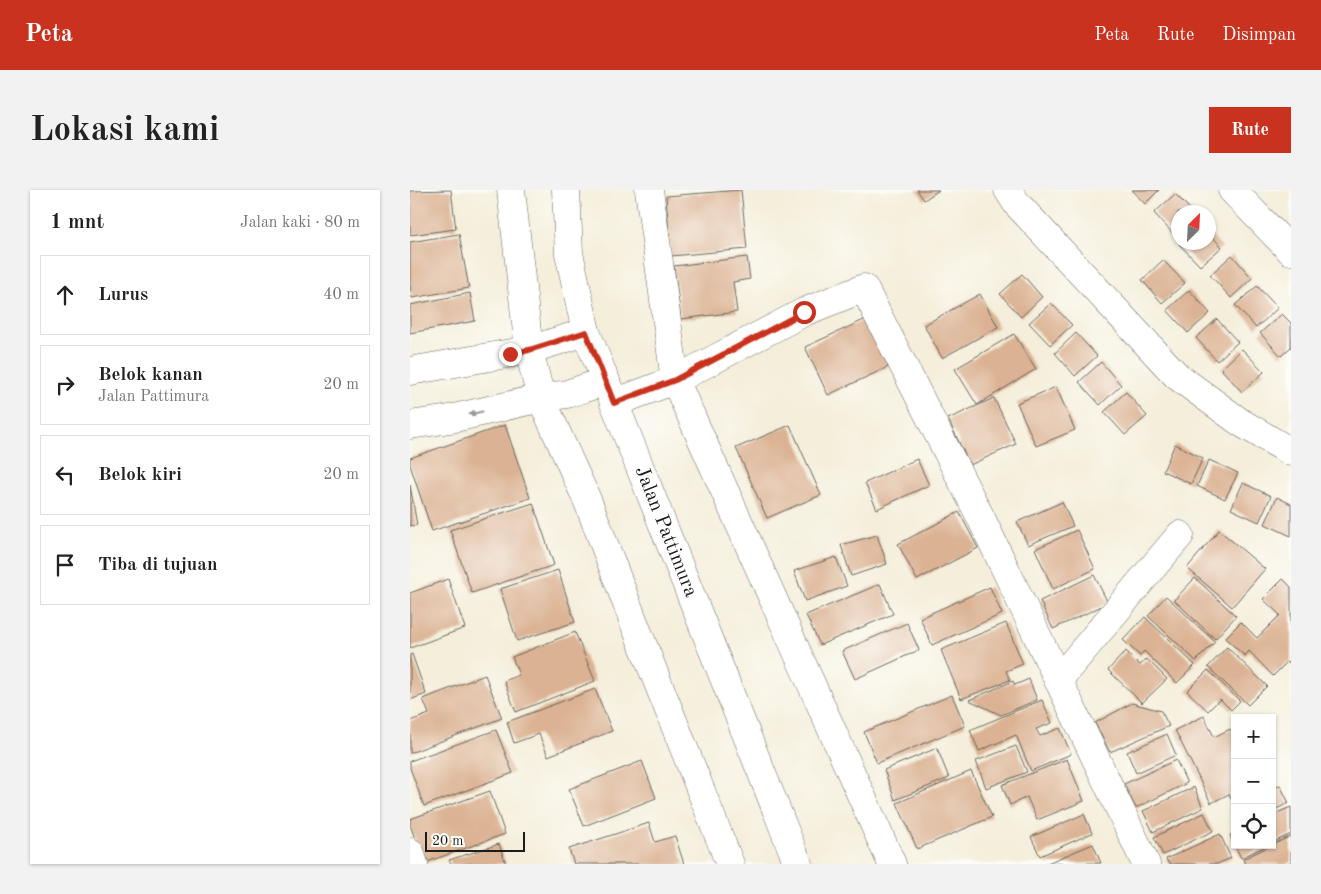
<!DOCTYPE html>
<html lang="id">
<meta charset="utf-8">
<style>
:root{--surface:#fff;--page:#f2f2f2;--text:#222;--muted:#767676;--line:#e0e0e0;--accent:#c8321e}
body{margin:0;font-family:"Old Standard TT",serif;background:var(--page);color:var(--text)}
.controls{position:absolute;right:15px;bottom:15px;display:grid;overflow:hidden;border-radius:0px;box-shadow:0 1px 4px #0004}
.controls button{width:45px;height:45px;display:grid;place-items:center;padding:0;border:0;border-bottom:1px solid var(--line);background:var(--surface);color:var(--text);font:25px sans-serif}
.compass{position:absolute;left:761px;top:15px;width:45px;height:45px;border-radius:50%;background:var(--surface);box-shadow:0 1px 4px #0004;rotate:24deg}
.scale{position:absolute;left:15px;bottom:12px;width:100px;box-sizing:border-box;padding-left:5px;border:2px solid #1c1c1c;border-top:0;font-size:14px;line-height:18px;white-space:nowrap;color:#1c1c1c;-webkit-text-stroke:4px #fdfcf7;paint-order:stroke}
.stop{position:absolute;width:15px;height:15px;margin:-11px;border:4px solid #c8321e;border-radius:50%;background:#fff}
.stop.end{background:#c8321e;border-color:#fff;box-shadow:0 1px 5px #0008}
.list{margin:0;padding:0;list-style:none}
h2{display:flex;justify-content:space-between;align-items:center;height:65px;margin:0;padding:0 20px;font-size:21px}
h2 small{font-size:16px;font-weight:400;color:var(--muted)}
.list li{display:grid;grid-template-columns:32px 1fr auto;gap:15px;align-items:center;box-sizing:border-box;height:80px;margin:0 10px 10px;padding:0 10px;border:1px solid var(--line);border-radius:0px}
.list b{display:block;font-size:19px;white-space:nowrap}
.list p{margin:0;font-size:16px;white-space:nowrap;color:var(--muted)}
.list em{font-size:16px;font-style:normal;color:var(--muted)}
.icon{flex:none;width:28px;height:28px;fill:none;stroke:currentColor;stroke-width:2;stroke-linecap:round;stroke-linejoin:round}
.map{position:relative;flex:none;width:881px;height:674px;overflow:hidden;border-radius:0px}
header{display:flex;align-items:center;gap:30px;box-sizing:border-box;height:70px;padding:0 25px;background:var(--accent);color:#fff}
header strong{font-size:24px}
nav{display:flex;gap:28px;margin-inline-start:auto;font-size:18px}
.intro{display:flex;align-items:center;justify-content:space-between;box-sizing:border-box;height:120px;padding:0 30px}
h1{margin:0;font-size:35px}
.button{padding:12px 22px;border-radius:0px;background:var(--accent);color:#fff;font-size:18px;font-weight:700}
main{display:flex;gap:30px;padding:0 30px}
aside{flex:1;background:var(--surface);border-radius:0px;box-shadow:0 1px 4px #0004}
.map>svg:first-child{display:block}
.building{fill:#dbb293}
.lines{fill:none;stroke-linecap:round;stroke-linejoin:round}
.minor-casing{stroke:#68665e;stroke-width:29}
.minor{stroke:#fff;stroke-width:28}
.oneway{fill:#999}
.route{stroke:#c8321e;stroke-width:6}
.labels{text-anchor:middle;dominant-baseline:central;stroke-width:4;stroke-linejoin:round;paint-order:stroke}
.street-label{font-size:20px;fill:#1c1c1c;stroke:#fdfcf7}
</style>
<header>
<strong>Peta</strong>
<nav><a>Peta</a><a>Rute</a><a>Disimpan</a></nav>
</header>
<div class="intro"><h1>Lokasi kami</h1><a class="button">Rute</a></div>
<main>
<aside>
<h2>1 mnt<small>Jalan kaki · 80 m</small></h2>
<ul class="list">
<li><svg class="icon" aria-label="ahead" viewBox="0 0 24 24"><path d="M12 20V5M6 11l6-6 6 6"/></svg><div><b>Lurus</b></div><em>40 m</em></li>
<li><svg class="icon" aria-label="right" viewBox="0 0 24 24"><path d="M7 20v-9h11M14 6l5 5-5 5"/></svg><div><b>Belok kanan</b><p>Jalan Pattimura</p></div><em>20 m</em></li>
<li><svg class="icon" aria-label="left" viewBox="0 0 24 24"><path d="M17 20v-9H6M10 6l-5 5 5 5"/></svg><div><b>Belok kiri</b></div><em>20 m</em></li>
<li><svg class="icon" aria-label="arrive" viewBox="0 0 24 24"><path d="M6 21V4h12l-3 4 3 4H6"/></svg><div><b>Tiba di tujuan</b></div></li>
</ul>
</aside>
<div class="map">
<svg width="881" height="674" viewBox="0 0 881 674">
<rect width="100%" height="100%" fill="#fdfcf7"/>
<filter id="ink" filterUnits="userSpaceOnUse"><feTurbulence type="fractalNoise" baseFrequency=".02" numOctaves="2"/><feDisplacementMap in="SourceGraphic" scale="10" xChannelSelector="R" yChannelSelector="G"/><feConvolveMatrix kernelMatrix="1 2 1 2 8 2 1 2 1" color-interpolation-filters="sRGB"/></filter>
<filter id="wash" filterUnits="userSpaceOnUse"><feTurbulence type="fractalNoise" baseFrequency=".0096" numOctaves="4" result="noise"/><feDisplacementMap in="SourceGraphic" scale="20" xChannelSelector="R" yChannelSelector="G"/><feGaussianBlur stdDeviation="1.12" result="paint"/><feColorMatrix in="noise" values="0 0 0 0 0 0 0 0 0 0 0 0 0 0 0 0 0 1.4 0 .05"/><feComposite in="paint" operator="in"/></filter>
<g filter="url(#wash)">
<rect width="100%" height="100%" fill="#f4eeda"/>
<g id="blocks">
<!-- building -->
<g class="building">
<path d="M41 0 46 39 0 45V1Z"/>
<path d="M331 0 337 59 261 66 256 6Z"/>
<path d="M507 0H529L514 10Z"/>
<path d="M722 0H749L735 14Z"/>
<path d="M765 4 783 22H768V43L765 46 744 23Z"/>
<path d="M798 42 812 57 790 76 769 54 798 52Z"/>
<path d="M49 44 59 98 2 108 0 95V52Z"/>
<path d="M822 65 842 88 821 108 800 85Z"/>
<path d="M337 67 340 89 323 92 327 122 271 129 264 76Z"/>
<path d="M753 70 775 93 752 113 732 90Z"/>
<path d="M612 84 632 107 611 127 590 104Z"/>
<path d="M847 96 868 118 846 138 825 115Z"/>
<path d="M779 100 800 123 778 143 757 120Z"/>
<path d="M60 103 65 131 0 143V115Z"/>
<path d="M570 104 588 137 532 168 514 135Z"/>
<path d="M641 113 662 135 640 155 619 133Z"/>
<path d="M872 124 881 133V157L871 166 850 143Z"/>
<path d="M456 129 478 177 418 205 395 157Z"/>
<path d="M807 129 828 152 807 171 786 148Z"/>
<path d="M666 143 687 166 665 186 645 163Z"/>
<path d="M604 144 626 179 567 215 545 179Z"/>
<path d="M832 159 854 182 832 202 811 179Z"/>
<path d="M691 172 711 195 690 215 669 192Z"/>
<path d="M646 197 665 240 626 256 607 213Z"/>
<path d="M716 202 737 226 715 245 694 222Z"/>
<path d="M584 208 606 254 560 275 538 229Z"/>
<path d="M95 235 120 308 22 341 0 275V268Z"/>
<path d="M380 235 411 305 357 328 326 258Z"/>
<path d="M765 254 793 268 781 294 753 281Z"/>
<path d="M507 269 519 295 467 319 455 293Z"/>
<path d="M799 270 828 283 815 309 787 296Z"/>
<path d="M833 293 861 306 849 332 821 319Z"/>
<path d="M0 295 7 335 0 336Z"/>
<path d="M867 307 881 314V346L855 334Z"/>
<path d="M652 312 663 336 618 355 607 332Z"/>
<path d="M123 313 144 375 62 403 40 340Z"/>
<path d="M549 322 568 358 507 390 488 354Z"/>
<path d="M667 340 685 379 643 399 625 359Z"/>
<path d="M809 340 855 379 822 417 777 378Z"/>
<path d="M467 345 477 374 441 386 431 355Z"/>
<path d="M426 367 437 396 395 411 384 381Z"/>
<path d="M148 380 165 432 107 451 90 399Z"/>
<path d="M684 385 698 413 643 439 630 411Z"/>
<path d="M785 388 826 426 805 449 764 410Z"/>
<path d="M38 389 55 438 0 458V403Z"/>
<path d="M873 389 881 397V475L877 472 863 486 839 461 835 466 815 448 831 432 847 448 870 425 853 409Z"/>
<path d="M470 394 483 424 410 455 396 425Z"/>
<path d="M580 397 592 424 522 455 510 428Z"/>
<path d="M756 406 805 452 786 471 738 426Z"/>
<path d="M735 427 785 475 767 493 734 461 730 466 713 450Z"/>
<path d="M497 433 509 460 445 489 432 461Z"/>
<path d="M596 433 613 474 596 481 600 490 551 509 531 460Z"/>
<path d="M165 442 185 491 106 522 94 491 109 485 102 467Z"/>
<path d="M817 457 857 496 838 515 798 477Z"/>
<path d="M716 461 730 475 737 469 757 489 732 513 698 480Z"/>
<path d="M2 464 16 504 0 510V465Z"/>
<path d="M798 480 830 511 821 520 810 509 798 521 777 501Z"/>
<path d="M75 485 92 528 0 563V531L19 524 13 509Z"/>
<path d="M619 489 627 510 591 525 559 510 603 491 605 495Z"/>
<path d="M185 499 202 541 138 566 129 544 104 553 97 532Z"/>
<path d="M542 505 555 536 467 573 454 542Z"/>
<path d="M632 510 642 533 626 539 630 546 650 538 661 564 621 581 606 545 569 561 560 540Z"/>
<path d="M722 513 751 521 759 536 700 562 685 533Z"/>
<path d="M794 526 804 547 820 539 825 548V616L819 604 801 613 765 540Z"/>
<path d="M86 540 103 583 14 616 0 578V571Z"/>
<path d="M757 544 766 565 726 583 717 562Z"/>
<path d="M606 556 617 582 576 598 566 571Z"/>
<path d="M527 558 539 588 485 610 474 580Z"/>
<path d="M657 569 674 611 627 630 617 607 600 615 592 595Z"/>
<path d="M766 570 777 593 726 618 714 594Z"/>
<path d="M232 571 246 608 174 636 159 599Z"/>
<path d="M561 581 582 627 507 659 487 613Z"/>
<path d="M870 595 879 613 862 621V600Z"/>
<path d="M784 597 793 618 743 642 733 621Z"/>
<path d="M80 601 95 644 14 673 0 635V629Z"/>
<path d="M881 617V644L862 653V625Z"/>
<path d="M794 623 803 641 753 665 744 647Z"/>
<path d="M674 624 682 643 630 666 621 647Z"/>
<path d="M239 633 245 652 265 646 274 674H164L159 659Z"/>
<path d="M825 643V655H858L831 668 820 645Z"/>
<path d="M810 644 821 668 807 674H759L756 669Z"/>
<path d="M881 646V672L876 674H835L833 669Z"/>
<path d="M89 654 96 674H41L39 670Z"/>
<path d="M683 654 691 673 635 674Z"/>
</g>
</g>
</g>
<g filter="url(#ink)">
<use href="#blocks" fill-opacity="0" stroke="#68665e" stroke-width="1"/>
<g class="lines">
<defs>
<g id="minor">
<path d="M101 0 119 160 131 208 178 312 227 440 320 674"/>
<path id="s1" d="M156 0 159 63 176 142 388 674"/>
<path d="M239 0 265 190 482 674"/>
<path d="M598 0 607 14 767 186 830 232 881 262"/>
<path d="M822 0 881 61"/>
<path d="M0 181 119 160 176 142"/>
<path d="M204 213 265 190 394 122 454 98 571 328 736 674"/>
<path d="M0 235 40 229 131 208 157 204 196 191"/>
<path d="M648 490 770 345"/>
<path d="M0 662 4 674"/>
</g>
</defs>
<!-- minor casing -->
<use href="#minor" class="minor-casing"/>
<!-- minor -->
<use href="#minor" class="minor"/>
</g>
<!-- one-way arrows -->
<defs><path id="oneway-solid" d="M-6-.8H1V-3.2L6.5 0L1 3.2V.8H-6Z" transform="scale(1.25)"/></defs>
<use class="oneway" href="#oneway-solid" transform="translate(66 223) rotate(167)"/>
</g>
<g class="lines" filter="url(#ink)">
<!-- route -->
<path class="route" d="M100 164 119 160 176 142 204 213 265 190 394 122"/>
</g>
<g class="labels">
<!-- street labels -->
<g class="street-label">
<text stroke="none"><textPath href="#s1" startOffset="359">Jalan Pattimura</textPath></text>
</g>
</g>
</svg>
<div class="controls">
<button>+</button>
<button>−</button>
<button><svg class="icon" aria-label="locate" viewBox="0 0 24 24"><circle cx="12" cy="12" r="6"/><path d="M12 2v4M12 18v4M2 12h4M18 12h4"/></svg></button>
</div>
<svg class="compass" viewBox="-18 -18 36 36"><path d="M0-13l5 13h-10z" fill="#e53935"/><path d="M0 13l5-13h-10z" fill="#767676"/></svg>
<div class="scale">20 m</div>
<div class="stop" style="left:394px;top:122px"></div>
<div class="stop end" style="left:100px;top:164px"></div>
</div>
</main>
